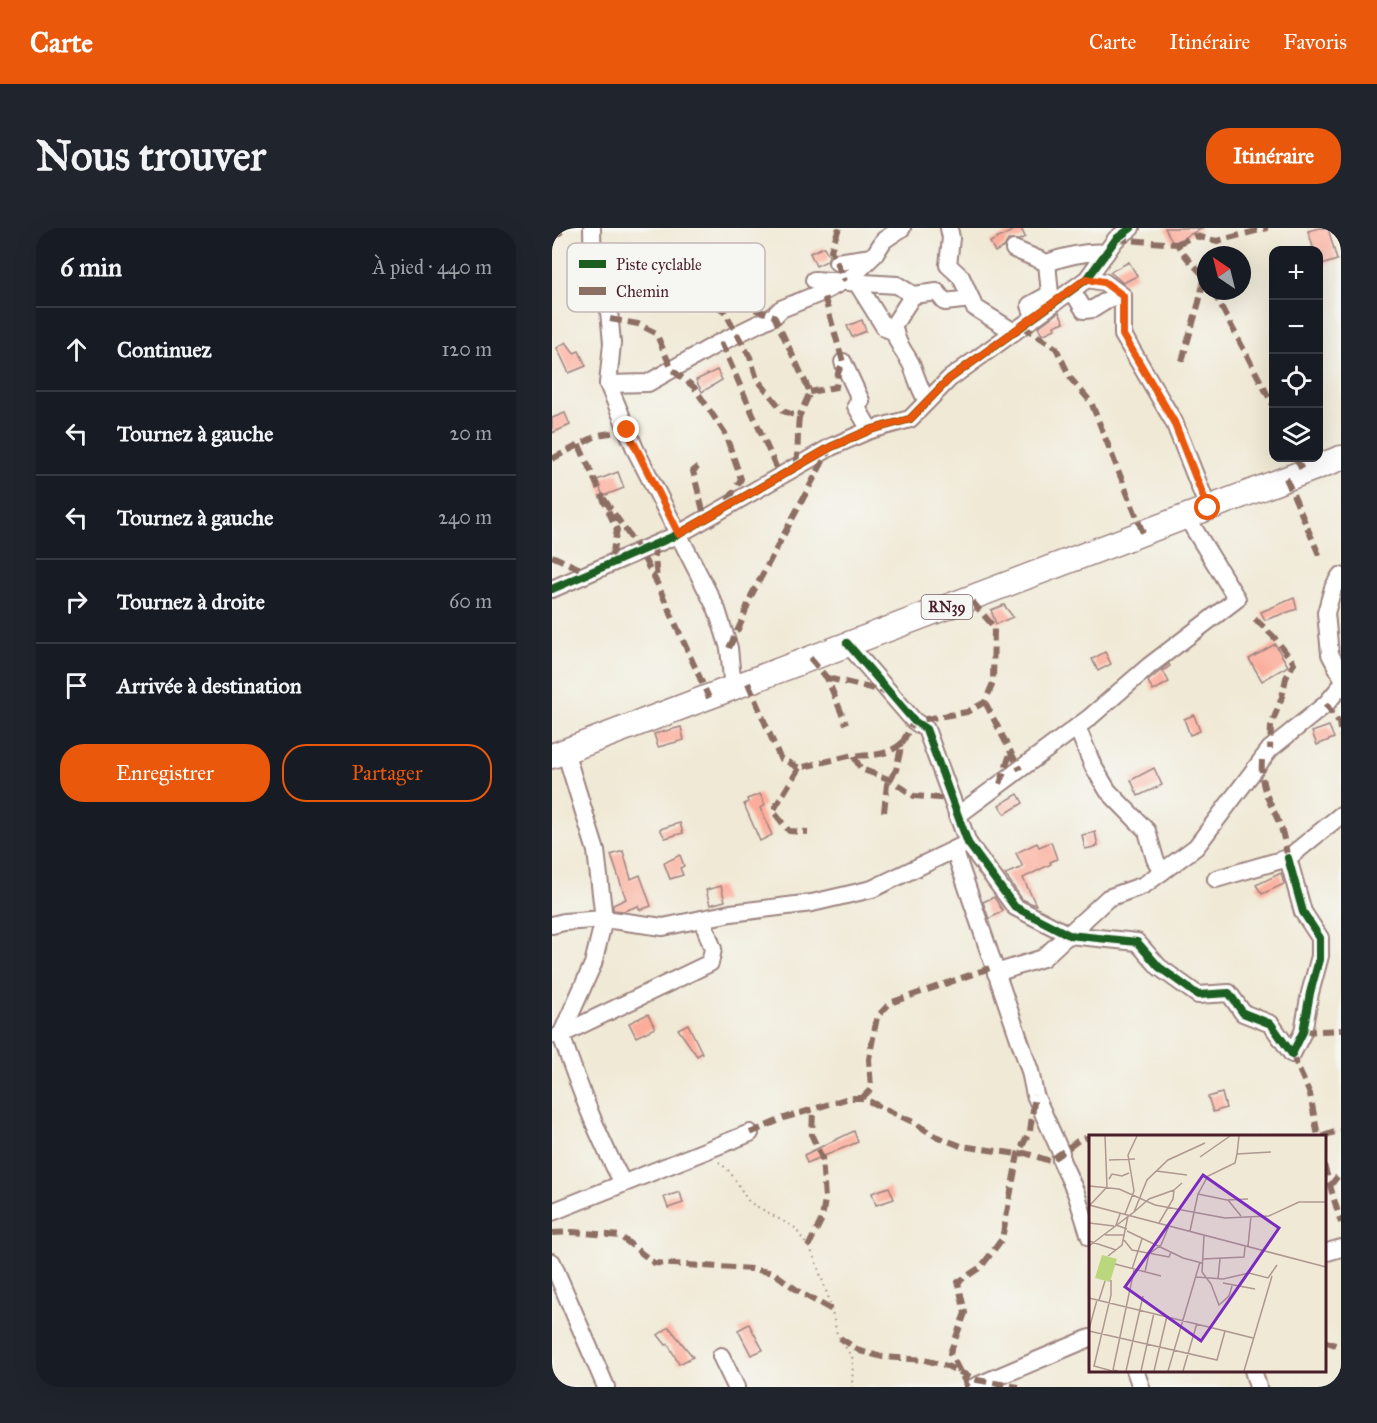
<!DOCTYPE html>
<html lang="fr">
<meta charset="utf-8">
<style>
:root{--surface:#171b24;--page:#20242c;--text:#f1f3f6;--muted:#9ea1a6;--line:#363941;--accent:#ea580c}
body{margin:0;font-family:"IM FELL Great Primer",serif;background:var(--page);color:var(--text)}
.controls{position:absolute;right:18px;top:18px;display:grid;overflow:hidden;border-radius:12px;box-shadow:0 6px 24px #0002}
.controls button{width:54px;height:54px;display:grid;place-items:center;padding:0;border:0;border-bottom:2px solid var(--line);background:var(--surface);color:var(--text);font:30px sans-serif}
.compass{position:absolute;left:645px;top:18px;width:54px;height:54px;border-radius:50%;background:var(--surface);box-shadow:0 6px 24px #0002;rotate:325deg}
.stop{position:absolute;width:18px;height:18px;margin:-14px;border:4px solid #ea580c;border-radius:50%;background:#fff}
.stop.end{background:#ea580c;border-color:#fff;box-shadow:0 2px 6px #0008}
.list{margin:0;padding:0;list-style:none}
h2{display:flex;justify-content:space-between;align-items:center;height:78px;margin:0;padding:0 24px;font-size:26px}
h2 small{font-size:20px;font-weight:400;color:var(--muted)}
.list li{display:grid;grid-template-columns:39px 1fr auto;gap:18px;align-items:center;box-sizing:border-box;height:84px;padding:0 24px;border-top:2px solid var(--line)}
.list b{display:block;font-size:22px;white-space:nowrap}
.list em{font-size:20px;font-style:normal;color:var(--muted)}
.actions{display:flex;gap:12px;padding:18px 24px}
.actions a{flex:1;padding:14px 0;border:2px solid var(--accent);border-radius:24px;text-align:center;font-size:21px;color:var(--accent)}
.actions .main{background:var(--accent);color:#fff}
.icon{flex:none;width:33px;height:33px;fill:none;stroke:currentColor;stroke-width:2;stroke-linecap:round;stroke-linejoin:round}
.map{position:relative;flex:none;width:789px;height:1159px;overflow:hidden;border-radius:24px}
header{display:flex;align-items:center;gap:36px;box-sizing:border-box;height:84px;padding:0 30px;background:var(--accent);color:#fff}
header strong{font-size:28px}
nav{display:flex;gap:33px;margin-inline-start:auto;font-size:21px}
.intro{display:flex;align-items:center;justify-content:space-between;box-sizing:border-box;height:144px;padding:0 36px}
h1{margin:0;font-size:42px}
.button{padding:15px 27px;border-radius:24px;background:var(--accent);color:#fff;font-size:21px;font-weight:700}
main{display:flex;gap:36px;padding:0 36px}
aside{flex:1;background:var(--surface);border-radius:24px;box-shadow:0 6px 24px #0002}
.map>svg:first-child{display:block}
.building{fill:#fcac9a}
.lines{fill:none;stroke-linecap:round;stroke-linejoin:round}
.minor-casing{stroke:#9d8480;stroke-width:20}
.highway-casing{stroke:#9d8480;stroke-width:27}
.path{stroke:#9d8480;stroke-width:2;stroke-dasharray:1.5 4.5;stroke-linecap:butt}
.minor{stroke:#fff;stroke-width:16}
.highway{stroke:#fff;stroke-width:24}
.quiet{stroke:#8d6e63;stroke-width:6;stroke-dasharray:12 6;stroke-linecap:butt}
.cycleway-casing{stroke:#f6f6f2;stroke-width:11}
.cycleway{stroke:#1b5e20;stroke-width:8}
.route{stroke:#ea580c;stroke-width:8}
.labels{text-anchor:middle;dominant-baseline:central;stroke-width:4.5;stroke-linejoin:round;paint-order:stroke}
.shield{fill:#f6f6f2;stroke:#7e6067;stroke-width:1.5}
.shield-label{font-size:15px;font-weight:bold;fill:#4a1f2b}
.inset-road{fill:none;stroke:#ae9891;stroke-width:1.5}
.view{fill:#7b2cbf;fill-opacity:0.15;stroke:#7b2cbf;stroke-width:3}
.inset-edge{fill:none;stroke:#4a1f2b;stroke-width:3}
.key{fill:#f6f6f2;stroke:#c2b6b6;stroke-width:1.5}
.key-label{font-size:16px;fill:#4a1f2b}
</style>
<header>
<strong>Carte</strong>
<nav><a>Carte</a><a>Itinéraire</a><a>Favoris</a></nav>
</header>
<div class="intro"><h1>Nous trouver</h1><a class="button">Itinéraire</a></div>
<main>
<aside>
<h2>6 min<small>À pied · 440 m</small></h2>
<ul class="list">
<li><svg class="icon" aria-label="ahead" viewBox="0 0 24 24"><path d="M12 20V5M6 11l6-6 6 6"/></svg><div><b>Continuez</b></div><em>120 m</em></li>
<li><svg class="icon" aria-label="left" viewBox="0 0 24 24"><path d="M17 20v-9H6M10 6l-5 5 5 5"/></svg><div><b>Tournez à gauche</b></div><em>20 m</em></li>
<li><svg class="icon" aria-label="left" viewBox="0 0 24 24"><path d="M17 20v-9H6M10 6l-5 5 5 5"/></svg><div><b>Tournez à gauche</b></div><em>240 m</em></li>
<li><svg class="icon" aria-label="right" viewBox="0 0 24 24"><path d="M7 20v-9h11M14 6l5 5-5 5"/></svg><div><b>Tournez à droite</b></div><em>60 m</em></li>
<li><svg class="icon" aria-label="arrive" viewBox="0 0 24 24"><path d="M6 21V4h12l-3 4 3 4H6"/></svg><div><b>Arrivée à destination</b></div></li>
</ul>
<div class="actions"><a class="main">Enregistrer</a><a>Partager</a></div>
</aside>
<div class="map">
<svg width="789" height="1159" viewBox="0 0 789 1159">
<rect width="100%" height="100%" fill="#f6f6f2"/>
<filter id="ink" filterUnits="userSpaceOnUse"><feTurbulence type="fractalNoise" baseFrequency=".0167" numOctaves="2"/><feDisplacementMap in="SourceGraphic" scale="12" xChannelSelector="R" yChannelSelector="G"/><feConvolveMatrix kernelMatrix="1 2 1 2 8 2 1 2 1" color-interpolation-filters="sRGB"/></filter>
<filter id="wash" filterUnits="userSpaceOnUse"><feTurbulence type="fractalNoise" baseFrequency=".008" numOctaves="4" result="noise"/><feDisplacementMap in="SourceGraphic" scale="24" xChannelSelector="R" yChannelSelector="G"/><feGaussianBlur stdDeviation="1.35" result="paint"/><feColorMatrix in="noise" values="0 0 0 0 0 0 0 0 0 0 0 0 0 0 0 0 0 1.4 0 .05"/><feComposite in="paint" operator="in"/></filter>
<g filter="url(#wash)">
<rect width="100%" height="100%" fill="#f0e9d5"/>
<g id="blocks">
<!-- building -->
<g class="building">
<path d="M466 0H469L473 9 467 12H456L452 19 443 24 438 14Z"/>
<path d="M613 0H651L621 15Z"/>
<path d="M767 0H776L785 32 766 38V22H762L756 3Z"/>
<path d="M272 19 277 28 275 33 264 38 258 25Z"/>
<path d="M577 34 585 48 571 55 558 44Z"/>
<path d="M507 84 512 94 502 98 503 101 490 107 486 99Z"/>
<path d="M310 92 314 103 300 109 295 98Z"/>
<path d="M14 114 22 125 27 123 34 138 17 145 5 120Z"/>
<path d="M165 142 170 152 150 164 144 152Z"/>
<path d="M13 185 18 197 0 205V190Z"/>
<path d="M66 244 72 260 51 268 45 252Z"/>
<path d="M742 370 745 381 713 392 709 384Z"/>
<path d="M452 377 461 389 444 396 439 382Z"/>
<path d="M723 416 736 438 710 453 697 431Z"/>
<path d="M553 424 559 436 546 443 540 431Z"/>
<path d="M617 436 618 438 611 443 617 454 601 463 596 453Z"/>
<path d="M642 487 648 503 638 507 632 491Z"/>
<path d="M777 498 782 510 765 517 760 504Z"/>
<path d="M129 499 132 512 106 519 102 506Z"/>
<path d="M602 540 610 557 586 568 579 552Z"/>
<path d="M208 566 213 577 208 580 220 607 208 613 192 576 196 574 195 571Z"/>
<path d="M466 566 471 575 453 586 447 577Z"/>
<path d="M128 595 131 605 113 610 108 601Z"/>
<path d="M543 604 546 618 533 621 530 607Z"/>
<path d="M499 614 505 631 498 634 499 636 471 650 484 677H483L470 671 453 646 471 639 464 625 485 615 487 619Z"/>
<path d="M71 623 79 651 88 647 99 678 88 682 86 678 72 683 61 682V677L74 671 59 627Z"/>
<path d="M128 627 132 638 128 640 131 647 118 651 112 635Z"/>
<path d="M729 645 732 656 710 666 704 657Z"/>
<path d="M169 658 173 673 158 677 154 662Z"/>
<path d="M442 669 451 683 437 691 431 674Z"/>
<path d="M96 786 103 800 84 809 77 795Z"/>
<path d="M136 796 150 825 145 828 126 801Z"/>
<path d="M670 865 674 880 661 884 656 869Z"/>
<path d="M302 903 306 914 255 935 252 927Z"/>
<path d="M337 959 342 971 324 977 320 965Z"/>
<path d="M128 964 131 975 116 980 112 969Z"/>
<path d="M197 1096 211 1122 199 1127 186 1102Z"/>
<path d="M117 1099 141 1129 127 1136 116 1116 114 1117 106 1107Z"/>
</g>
</g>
</g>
<g filter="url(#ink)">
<use href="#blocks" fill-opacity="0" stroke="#9d8480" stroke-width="1.5"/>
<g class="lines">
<defs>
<g id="minor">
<path d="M40 0 41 43 56 72 60 115 56 156 84 223 165 382 177 420 181 461"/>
<path d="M397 0 399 10 396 37 409 49 419 71"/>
<path d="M462 21 495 35C514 28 533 23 554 25"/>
<path d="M285 34 320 29"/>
<path d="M535 51 552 54 571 68V107L622 194 656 280"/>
<path d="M262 52 345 57 361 67 385 64 393 74 419 71 422 79 462 104"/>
<path d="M305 55 333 100 343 104C345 118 355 126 360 138 365 151 368 162 375 173"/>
<path d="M520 62 532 82 541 81 567 65"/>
<path d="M482 89 478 77 498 66 495 35"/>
<path d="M343 104 341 98 361 67"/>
<path d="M291 134 309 173 304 178 318 202"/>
<path d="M56 156 96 155 163 117 222 88 229 81 271 64 301 48 323 26 332 12 350 0"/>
<path d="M788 348 781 360 774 385 778 426 789 447"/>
<path d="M0 361 127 306 279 219 318 202 358 191 397 151 535 51 564 11 579 0"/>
<path d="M295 415 362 493 374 501 416 615 463 679 517 707 585 714 607 739 646 767 677 765 691 785 719 796 740 826 751 804 758 765 768 728V710L751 684 736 630"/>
<path d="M525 499 541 538 556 563 595 603 603 631 610 644"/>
<path d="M13 523 44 623 52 691 41 736 9 807C27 858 45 908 71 955"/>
<path d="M405 588 537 490 597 438 685 371 634 288"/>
<path d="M402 621 478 843 483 867 509 925V932L524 965 538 1009"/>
<path d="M664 651 736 630 789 587"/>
<path d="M0 697 12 694 52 691 111 699 179 685 260 675 320 661 416 615"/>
<path d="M444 745 491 730 556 670 592 657 644 619 718 521 774 476 789 458"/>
<path d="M6 808 158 735 161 721 150 691"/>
<path d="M0 984 198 905"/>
<path d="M772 1025 789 1020"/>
<path d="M0 1034 54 1159"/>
<path d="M169 1128 184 1159"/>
<path d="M583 1142 589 1159"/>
<path d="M701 1142 706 1159"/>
<path d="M422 1159 538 1110"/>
</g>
<path id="highway" d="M0 528 789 230"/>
</defs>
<!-- minor casing -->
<use href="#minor" class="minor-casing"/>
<!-- highway casing -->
<use href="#highway" class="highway-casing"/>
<!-- path -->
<path class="path" d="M167 934 178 944 197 974 243 1000 261 1026 277 1071 285 1106 301 1131 300 1159"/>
<!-- minor -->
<use href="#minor" class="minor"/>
<!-- highway -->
<use href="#highway" class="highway"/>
<!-- quiet -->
<g class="quiet">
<path d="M287 0 279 22 293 53"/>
<path d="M0 10 15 0"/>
<path d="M564 11 625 16 635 30 654 50"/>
<path d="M625 16 643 8 665 13 716 0"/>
<path d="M183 60 182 74 222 88 258 164 247 189"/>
<path d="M661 63 722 179"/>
<path d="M164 77 173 84 185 106 198 129 205 151 231 183 247 189C245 206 247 222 243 240"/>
<path d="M58 91 86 96 104 105 120 142 142 159 173 205 189 251 174 276"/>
<path d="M470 98 504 120 519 151 539 174 591 305"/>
<path d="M169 114 228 248"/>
<path d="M630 133 647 74 653 47"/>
<path d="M258 164 284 159 286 145 291 134 271 64"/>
<path d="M27 217 65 302 61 323 55 337"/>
<path d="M744 230 751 244"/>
<path d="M0 231 46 207 76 202"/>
<path d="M146 239 141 243 153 291"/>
<path d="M734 250 768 329"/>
<path d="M52 271 88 323 105 355 157 470"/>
<path d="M102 317 105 352"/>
<path d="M0 328 37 345"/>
<path d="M703 391 722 409 742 435 734 450 730 469 719 498 718 521"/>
<path d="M177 420 189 395 199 368 277 222"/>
<path d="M258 430 275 450 294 496"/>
<path d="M275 450 336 464"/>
<path d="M196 455 228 530 247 540 301 527"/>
<path d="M433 474 468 542"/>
<path d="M774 476 787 495 789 508"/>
<path d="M350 515C335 528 319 528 301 527L309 541 339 552 362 568 398 571"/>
<path d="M710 532C708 563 717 570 728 597 732 607 733 619 736 630"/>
<path d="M247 540 221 583 237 603 256 604"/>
<path d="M448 556 459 523"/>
<path d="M332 584 335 556 344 542 350 515 362 493 415 484 433 474 441 455 442 399 418 371"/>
<path d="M751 804 789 802"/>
<path d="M740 826 758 866 766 908"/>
<path d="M310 870 319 861 317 831 325 789 338 775 441 739"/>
<path d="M198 905 232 890 297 870H310L361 894 383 908 409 918 466 926 473 925 498 933 527 912 538 909"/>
<path d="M771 908 789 902"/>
<path d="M772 937 789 995"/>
<path d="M778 958 789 944"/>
<path d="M0 1005 21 1004 68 1008 102 1035 200 1041 222 1045 249 1065 280 1082"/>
<path d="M256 1019 270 991 273 971 270 930 260 908 261 882"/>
<path d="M288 1110 308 1123 331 1129 373 1132 395 1138 425 1152 467 1159"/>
<path d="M772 1113 789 1119"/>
<path d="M416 1159 398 1125 413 1085 406 1054 429 1039 450 1011 466 926 478 903 483 867"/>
</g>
<defs>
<g id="cycleway">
<path d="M0 361 127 306 279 219 318 202 358 191 397 151 535 51 564 11 579 0"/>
<path d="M295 415 362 493 374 501 416 615 463 679 517 707 585 714 607 739 646 767 677 765 691 785 719 796 740 826 751 804 758 765 768 728V710L751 684 736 630"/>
</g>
</defs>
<!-- cycleway casing -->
<use href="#cycleway" class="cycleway-casing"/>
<!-- cycleway -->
<use href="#cycleway" class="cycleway"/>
</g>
</g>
<g class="lines" filter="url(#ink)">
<!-- route -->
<path class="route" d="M75 202 127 306 279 219 318 202 358 191 397 151 534 51 552 54 571 68V107L622 194 656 280"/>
</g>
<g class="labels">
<!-- shield labels -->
<rect class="shield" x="369.5" y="367" width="51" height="24" rx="4.5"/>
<g class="shield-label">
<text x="395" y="379">RN39</text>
</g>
</g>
<!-- overview -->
<g transform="translate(537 907)">
<rect width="237" height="237" fill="#f0e9d5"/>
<path d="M13 120 28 124 21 147 6 143Z" fill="#bad77d"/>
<path class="inset-road" d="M148 19 150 1M111 22 141 1M20 25 46 24M67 36 98 40M20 44 23 39 33 41 40 38M0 51 30 54 66 70 136 83 180 81 210 67H237M109 59 138 65 159 64M139 65 152 81M0 70 237 132M1 70 18 52 16 1M45 77 60 64 85 55M31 79 27 90 38 94M36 79 45 56 39 20 48 1M0 88 25 91M70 88 84 64 85 55 93 48M38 96 94 123 113 128M101 96 109 59 119 41 146 28 148 19 182 17M16 100H36M115 101 113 137 122 149 130 170 140 161 143 151M35 105 43 115 80 122 82 117M0 106 27 115M0 111 45 77 58 45 79 25 116 8M159 111 162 81M19 121 33 110 39 81M114 124 155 122 156 112M26 129 72 141M43 134 53 104M56 137 60 119 72 110 80 91M107 142 134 144 160 138 179 143 188 130M129 144 131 124M22 145V160L5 231 23 236M134 148 166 154M0 163 136 196M10 165 16 146M0 194 8 165M0 196 128 225 136 196 164 203M29 236 24 235 45 135M37 236 54 161M52 236 65 178M65 236 78 181M79 236 111 127M94 236 108 188M155 236 183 141"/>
<path class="view" d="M114 40 190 93 112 206 36 152Z"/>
<rect width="237" height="237" class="inset-edge"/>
</g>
<!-- legend -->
<rect x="15" y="15" width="198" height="69" rx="9" class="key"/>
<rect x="27" y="32" width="27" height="8" fill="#1b5e20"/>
<rect x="27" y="59" width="27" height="8" fill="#8d6e63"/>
<g class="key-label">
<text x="64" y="42">Piste cyclable</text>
<text x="64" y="69">Chemin</text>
</g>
</svg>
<div class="controls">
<button>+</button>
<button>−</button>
<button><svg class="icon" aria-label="locate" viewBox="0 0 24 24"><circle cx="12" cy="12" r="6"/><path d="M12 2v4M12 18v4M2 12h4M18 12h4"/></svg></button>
<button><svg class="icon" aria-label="layers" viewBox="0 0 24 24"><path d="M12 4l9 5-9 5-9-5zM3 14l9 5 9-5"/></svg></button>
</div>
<svg class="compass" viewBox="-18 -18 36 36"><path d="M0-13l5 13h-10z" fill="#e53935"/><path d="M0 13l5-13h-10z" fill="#9ea1a6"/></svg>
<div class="stop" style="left:656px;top:280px"></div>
<div class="stop end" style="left:75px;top:202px"></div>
</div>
</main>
